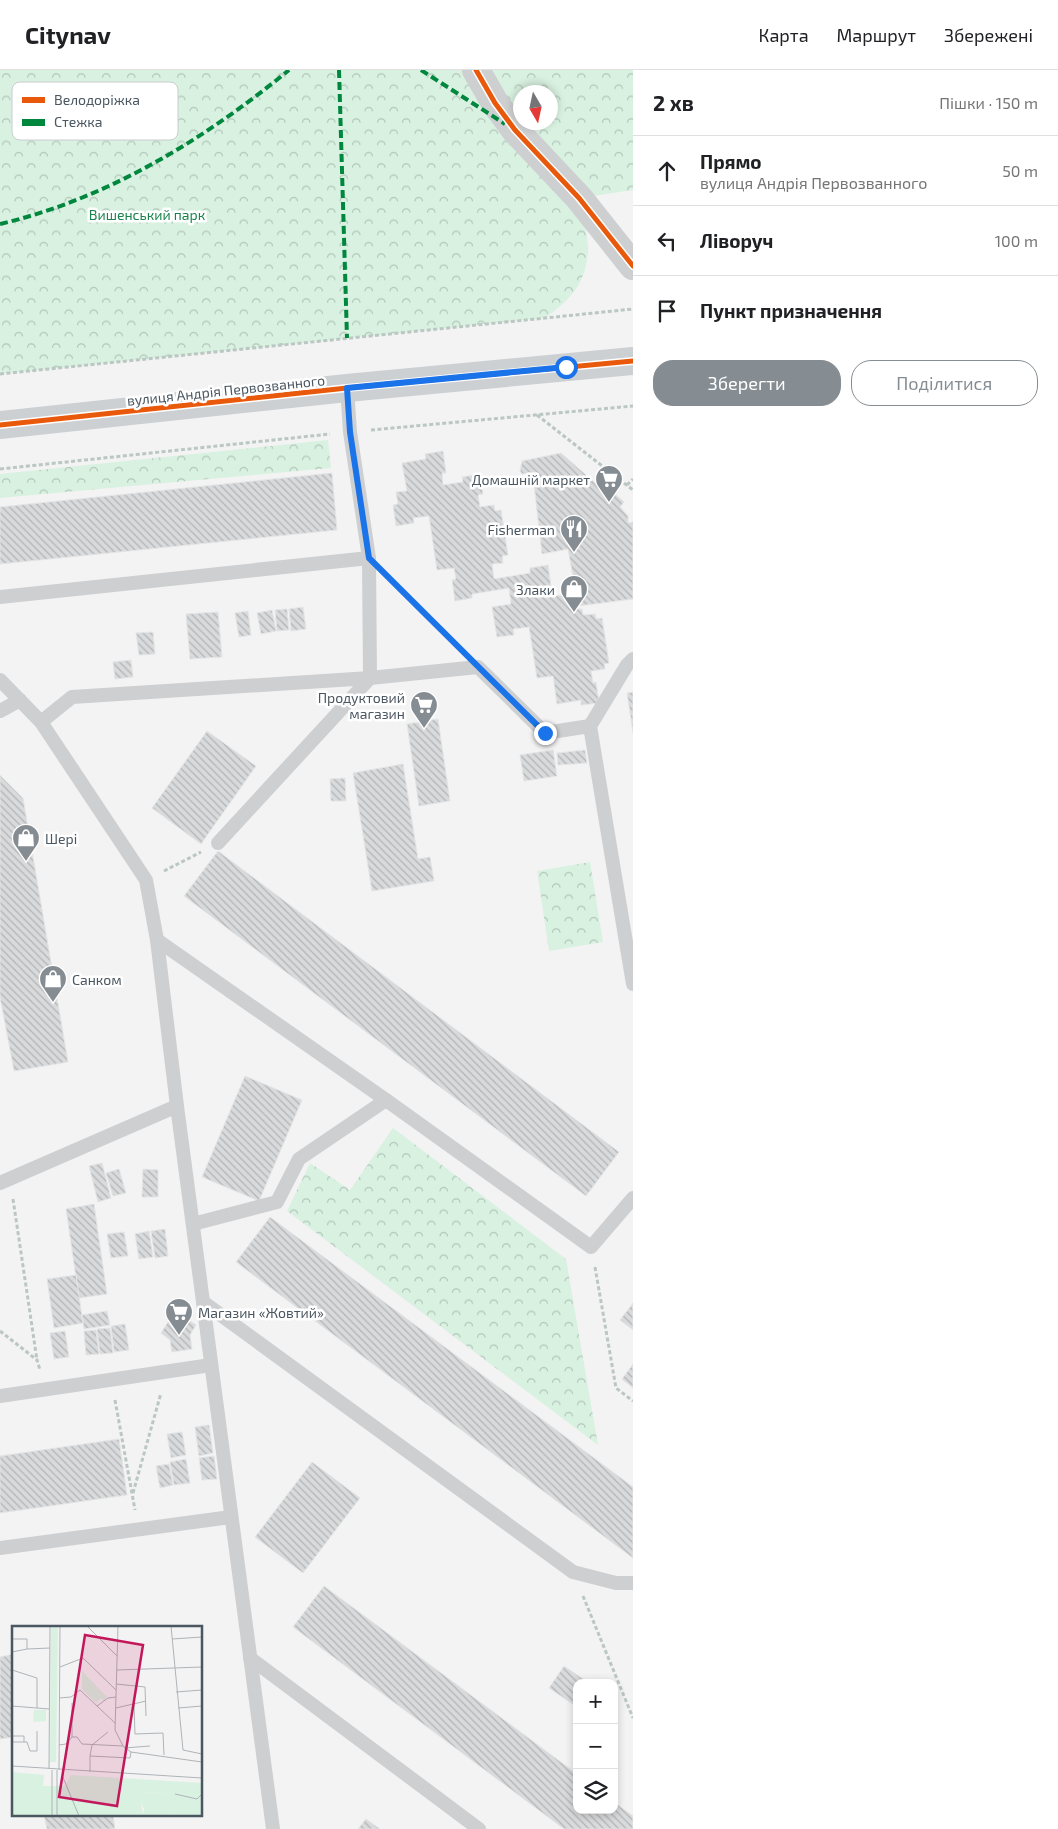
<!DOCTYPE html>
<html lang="uk">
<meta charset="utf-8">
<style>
:root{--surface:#fff;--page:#f6f6f6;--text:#202124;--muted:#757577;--line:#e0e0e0;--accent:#858d93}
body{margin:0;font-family:"Exo 2",sans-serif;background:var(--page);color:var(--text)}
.controls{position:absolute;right:15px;bottom:15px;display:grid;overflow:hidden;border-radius:10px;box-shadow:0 2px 8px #0003}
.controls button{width:45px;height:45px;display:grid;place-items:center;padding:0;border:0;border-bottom:1px solid var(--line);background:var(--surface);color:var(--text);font:25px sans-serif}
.compass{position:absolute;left:513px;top:15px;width:45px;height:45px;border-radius:50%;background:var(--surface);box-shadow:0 2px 8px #0003;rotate:171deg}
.stop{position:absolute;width:15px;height:15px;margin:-11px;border:4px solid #1a73e8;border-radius:50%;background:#fff}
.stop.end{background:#1a73e8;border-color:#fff;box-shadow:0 1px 5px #0008}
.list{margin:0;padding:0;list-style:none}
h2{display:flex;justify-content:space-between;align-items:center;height:65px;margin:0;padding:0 20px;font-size:21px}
h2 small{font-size:16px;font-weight:400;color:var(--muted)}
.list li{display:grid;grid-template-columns:32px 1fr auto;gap:15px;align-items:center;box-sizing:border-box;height:70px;padding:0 20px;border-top:1px solid var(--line)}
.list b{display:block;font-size:19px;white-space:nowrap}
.list p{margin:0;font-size:16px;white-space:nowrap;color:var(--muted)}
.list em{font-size:16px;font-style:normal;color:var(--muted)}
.actions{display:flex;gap:10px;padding:15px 20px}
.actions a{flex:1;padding:11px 0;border:1px solid var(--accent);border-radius:20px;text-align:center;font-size:18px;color:var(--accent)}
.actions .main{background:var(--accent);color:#fff}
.icon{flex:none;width:28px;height:28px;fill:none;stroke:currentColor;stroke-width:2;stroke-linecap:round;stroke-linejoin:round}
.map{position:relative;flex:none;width:633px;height:1759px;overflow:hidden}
header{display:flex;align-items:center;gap:30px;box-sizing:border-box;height:70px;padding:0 25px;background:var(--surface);border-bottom:1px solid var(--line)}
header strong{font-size:24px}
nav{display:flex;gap:28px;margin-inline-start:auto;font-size:18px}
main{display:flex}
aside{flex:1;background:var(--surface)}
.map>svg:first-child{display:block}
.forest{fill:url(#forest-crowns);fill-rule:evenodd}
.building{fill:url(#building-back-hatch);stroke:#e4e5e6}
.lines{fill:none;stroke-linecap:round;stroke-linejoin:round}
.path{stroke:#bbc7c3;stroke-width:3;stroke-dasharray:4 2.5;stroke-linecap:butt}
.lane{stroke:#cdcfd1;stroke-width:14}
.street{stroke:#cdcfd1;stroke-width:28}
.secondary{stroke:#cdd0d3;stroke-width:28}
.quiet{stroke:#00873e;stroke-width:4;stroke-dasharray:8 4;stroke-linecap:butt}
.cycleway-casing{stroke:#fff;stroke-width:8}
.cycleway{stroke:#e8590c;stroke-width:5}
.route{stroke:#1a73e8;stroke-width:6}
.labels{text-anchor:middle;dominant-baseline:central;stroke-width:5;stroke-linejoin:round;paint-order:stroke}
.park-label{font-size:14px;fill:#19834b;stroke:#fff}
.street-label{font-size:14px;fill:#4a5660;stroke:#fff}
.poi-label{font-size:14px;fill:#4a5660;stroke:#fff;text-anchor:end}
.inset-road{fill:none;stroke:#afb4b8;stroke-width:1}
.view{fill:#c2185b;fill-opacity:0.15;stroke:#c2185b;stroke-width:2.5}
.inset-edge{fill:none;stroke:#4a5660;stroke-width:2.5}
.key{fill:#fff;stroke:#c9cccf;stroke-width:1}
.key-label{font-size:14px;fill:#4a5660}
</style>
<header>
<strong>Citynav</strong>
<nav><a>Карта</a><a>Маршрут</a><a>Збережені</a></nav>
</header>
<main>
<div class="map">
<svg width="633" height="1759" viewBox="0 0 633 1759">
<defs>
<pattern id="forest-crowns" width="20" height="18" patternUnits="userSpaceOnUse" patternTransform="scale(1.25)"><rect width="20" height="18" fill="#d9f1e1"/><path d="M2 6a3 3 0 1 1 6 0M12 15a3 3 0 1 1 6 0" fill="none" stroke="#b2c6ba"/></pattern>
<pattern id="building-back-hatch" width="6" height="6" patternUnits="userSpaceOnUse" patternTransform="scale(1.25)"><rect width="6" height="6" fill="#d9dadb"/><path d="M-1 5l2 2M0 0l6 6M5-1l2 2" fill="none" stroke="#b2b4b5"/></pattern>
</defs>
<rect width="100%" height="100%" fill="#f3f3f3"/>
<!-- forest -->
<g class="forest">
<path d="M0 0H633V120L580 128C582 142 589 168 588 182 585 215 570 230 545 248L0 304ZM520 22H550V52H520Z"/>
<path d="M328 370 331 398 0 428V404Z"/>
<path d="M590 792 603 872 549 881 537 801Z"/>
<path d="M393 1058 566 1189 598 1375 287 1141 310 1093 350 1120Z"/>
</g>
<!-- building -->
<g class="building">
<path d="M443 381 446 403H442L443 415 463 412 462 407 480 404 483 424 478 425 480 437 494 435 495 441 501 440 508 485 502 486 503 493 492 494 494 509 530 503V498L548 495 551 516 546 517 548 527 576 523 568 479 542 484 534 414H538L536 402 522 404 520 401 522 391 561 383 602 419 605 415 624 432 620 437 628 446V453L633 452V529L578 536V539H582L583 545 595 544 596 549 602 548 609 593 604 594 605 599 591 601 593 613 596 612 599 633 581 635V630L557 634 553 606 537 608 529 557 513 559 514 565 497 567 492 537 511 534 509 518 472 524V528L455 531 452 510 456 509 454 498 437 500 429 446 413 448 414 453 396 456 393 435 398 434 396 422 407 421 402 393 426 389 425 384Z"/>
<path d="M332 403 337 460 0 494V437Z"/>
<path d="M303 537 306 559 291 561 289 539Z"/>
<path d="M287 539 289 560 277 561 275 540Z"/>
<path d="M272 540 276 561 261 564 257 543Z"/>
<path d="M248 541 251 565 239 567 235 543Z"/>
<path d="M218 542 222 587 190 589 186 544Z"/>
<path d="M153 562 155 584 139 585 136 563Z"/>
<path d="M131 590 133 607 115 609 113 592Z"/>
<path d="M633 622V663L627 623Z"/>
<path d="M438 649 450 731 419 736 407 654Z"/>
<path d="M207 661 256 696 201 774 152 738Z"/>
<path d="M553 680 557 706 524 711 520 685Z"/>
<path d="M585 680 587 693 558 695 557 683Z"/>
<path d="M403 694 418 789 430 787 434 811 372 821 353 703Z"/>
<path d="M0 705 23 728 68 992 14 1001 0 927Z"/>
<path d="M345 708 346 731H331L330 709Z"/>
<path d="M218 781 619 1082 586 1126 184 826Z"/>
<path d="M245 1006 302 1030 259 1131 202 1107Z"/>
<path d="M102 1093 111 1128 98 1132 89 1096Z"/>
<path d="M119 1099 126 1123 113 1126 106 1103Z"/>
<path d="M143 1099 158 1100V1127H142Z"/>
<path d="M94 1134 107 1224 79 1228 66 1139Z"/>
<path d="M270 1147 633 1417V1488L236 1192Z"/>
<path d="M165 1159 168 1186 155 1188 151 1161Z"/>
<path d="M149 1161 153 1187 139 1189 135 1164Z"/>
<path d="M124 1162 128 1186 111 1188 107 1164Z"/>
<path d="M76 1205 83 1253 54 1258 47 1209Z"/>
<path d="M633 1233V1260L620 1250Z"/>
<path d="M107 1241 110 1255 84 1259 82 1245Z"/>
<path d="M175 1241 196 1255 190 1265 192 1279 172 1282 170 1270 161 1263Z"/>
<path d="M125 1254 129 1280 114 1282 111 1256Z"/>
<path d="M110 1258 113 1283 100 1284 97 1259Z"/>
<path d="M96 1260 99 1284 86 1285 84 1261Z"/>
<path d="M65 1261 69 1287 54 1289 50 1263Z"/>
<path d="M633 1294V1318L622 1309Z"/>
<path d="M209 1355 213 1383 199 1386 195 1357Z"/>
<path d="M182 1362 186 1385 171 1388 167 1364Z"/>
<path d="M119 1369 127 1425 0 1443V1386Z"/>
<path d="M214 1386 217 1409 202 1410 199 1388Z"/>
<path d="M186 1389 190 1413 174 1415 170 1392Z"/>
<path d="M312 1392 360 1428 303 1503 255 1467Z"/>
<path d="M169 1394 173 1415 160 1418 156 1396Z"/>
<path d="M324 1516 577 1704V1740H614V1732L633 1746V1759H564L293 1557Z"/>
<path d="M14 1584V1667L0 1669V1587Z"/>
<path d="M564 1596 589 1613H577V1637L549 1618Z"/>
<path d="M44 1745H113L115 1759H47Z"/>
<path d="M366 1749 380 1759H358Z"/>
</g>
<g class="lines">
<!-- path -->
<g class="path">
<path d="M0 304 633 239"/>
<path d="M537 345 633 420"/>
<path d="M371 360 633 336"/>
<path d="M0 399 330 364"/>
<path d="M627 415 633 409"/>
<path d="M390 509 459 577"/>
<path d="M164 801 201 782"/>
<path d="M13 1129 37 1290"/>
<path d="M595 1197 616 1318 633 1331"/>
<path d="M0 1261 37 1290 40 1300"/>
<path d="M115 1330 135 1440"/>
<path d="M133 1423 161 1323"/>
<path d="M583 1526 633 1648"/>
</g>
<!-- lane -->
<g class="lane">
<path d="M0 527 369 488 350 362 347 318"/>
<path d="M633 589 627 595 590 656 633 914"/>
<path d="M0 610 41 652 146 810 157 870 177 1036 273 1759"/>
<path d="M0 641 20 630"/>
<path d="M41 652 72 627 370 608 478 597 545 663 590 656"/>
<path d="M218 773 370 608 369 488"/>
<path d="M157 870 386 1030 591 1177 633 1128"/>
<path d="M0 1113 177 1036"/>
<path d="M193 1154 277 1132 299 1089 386 1030"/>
<path d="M203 1232 573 1502 616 1513H633"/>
<path d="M0 1326 211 1295"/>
<path d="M0 1478 231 1447"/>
<path d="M250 1588 479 1759"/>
</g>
<!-- street -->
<path class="street" d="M476 0 495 33 515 60 579 128 633 196"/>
<!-- secondary -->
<path class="secondary" d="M0 355 347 318 633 291"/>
<!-- quiet -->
<g class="quiet">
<path d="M339 0 347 268"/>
<path d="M421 0 505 54"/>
<path d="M0 154C107 129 205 69 289 0"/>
</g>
<defs>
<g id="cycleway">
<path d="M476 0 495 33 515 60 579 128 633 196"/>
<path d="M0 355 347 318 633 291"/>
</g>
</defs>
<!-- cycleway casing -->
<use href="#cycleway" class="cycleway-casing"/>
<!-- cycleway -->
<use href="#cycleway" class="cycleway"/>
</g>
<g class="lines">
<!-- route -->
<path class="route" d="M545 663 369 488 350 362 347 318 566 297"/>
</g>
<!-- icons -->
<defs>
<symbol id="supermarket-pin" viewBox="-11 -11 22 30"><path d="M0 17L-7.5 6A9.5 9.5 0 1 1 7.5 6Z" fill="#858d93" stroke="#fff"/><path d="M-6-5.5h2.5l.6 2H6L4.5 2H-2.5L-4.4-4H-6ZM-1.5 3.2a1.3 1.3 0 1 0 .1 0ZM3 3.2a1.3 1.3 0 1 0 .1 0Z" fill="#fff"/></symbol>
<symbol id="restaurant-pin" viewBox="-11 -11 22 30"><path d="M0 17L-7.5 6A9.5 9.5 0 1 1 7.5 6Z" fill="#858d93" stroke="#fff"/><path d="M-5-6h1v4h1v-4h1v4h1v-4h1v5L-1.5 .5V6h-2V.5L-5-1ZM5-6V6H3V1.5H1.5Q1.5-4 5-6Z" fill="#fff"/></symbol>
<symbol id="shop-pin" viewBox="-11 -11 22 30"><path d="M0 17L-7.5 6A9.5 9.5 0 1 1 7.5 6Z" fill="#858d93" stroke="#fff"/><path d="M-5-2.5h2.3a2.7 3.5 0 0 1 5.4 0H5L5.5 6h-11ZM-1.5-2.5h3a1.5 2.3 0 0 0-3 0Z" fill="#fff"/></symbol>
</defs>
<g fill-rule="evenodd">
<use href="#supermarket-pin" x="593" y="393" width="32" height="43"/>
<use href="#restaurant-pin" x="558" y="443" width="32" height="43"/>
<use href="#shop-pin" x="558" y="503" width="32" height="43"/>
<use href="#supermarket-pin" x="408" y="619" width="32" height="43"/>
<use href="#shop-pin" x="10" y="752" width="32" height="43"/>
<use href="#shop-pin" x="37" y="893" width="32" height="43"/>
<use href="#supermarket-pin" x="163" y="1226" width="32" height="43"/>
</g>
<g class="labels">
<!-- park labels -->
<g class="park-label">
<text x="147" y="144">Вишенський парк</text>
</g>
<!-- street labels -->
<g class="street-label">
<text transform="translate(226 320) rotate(-6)">вулиця Андрія Первозванного</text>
</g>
<!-- poi labels -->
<g class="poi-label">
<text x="590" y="409">Домашній маркет</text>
<text x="555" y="459">Fisherman</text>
<text x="555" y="519">Злаки</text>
<text x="405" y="627">Продуктовий<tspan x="405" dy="16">магазин</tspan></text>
<text x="45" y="768" text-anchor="start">Шері</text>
<text x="72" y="909" text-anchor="start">Санком</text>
<text x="198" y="1242" text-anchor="start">Магазин «Жовтий»</text>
</g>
</g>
<!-- overview -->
<g transform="translate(12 1556)">
<rect width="190" height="190" fill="#f3f3f3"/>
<path d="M22 84H34V95L21 96ZM133 166 163 168 175 172 160 189H131L132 183 129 177Z" fill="#d9f1e1"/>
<path d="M39 0H46L44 136H38ZM70 45 95 71 92 75 89 72 84 77 70 63ZM0 146 32 149 31 160H53L59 149 190 157V190H148L153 187 160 189 174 172 163 168 133 166 129 177 131 189 146 190H0Z" fill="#d9f1e1"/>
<path d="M18 183a8 8 0 1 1 16 0a8 8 0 1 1-16 0Z" fill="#d9f1e1"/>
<path class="inset-road" d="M75 0 105 30M159 0 171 124 190 128M0 13H15V23L38 22M160 13 190 11M0 26 15 23M48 41 71 32 104 64M0 44 25 52V82M105 44 190 41M104 58 133 61 134 90M164 66 190 64M47 72 59 71 68 64 103 97M122 78 123 108 151 107 152 129M0 80 37 83M85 80 96 72 104 71M104 82 134 75M166 82 190 80M0 110H12V116M60 111H65L70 118 111 120M0 116H15L18 125H25V105M47 119 54 118 60 111V77M112 122 138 120M119 126 190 136M78 130 80 119 96 106M0 140 190 152M37 143 38 0M45 144V190M47 144 48 0M78 146V130L118 132 119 126 111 120 103 104 106 0M50 149 67 190M163 168 185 173 190 168M40 190V144"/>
<path class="view" d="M73 9 131 19 105 180 47 171Z"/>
<rect width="190" height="190" class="inset-edge"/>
</g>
<!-- legend -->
<rect x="12" y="12" width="166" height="58" rx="8" class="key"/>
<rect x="22" y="27" width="23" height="6" fill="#e8590c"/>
<rect x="22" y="49" width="23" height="7" fill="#00873e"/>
<g class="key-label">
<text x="54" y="35">Велодоріжка</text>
<text x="54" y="57">Стежка</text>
</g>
</svg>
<div class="controls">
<button>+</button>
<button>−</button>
<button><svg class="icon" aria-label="layers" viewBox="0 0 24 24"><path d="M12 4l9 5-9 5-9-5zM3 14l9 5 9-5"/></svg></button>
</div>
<svg class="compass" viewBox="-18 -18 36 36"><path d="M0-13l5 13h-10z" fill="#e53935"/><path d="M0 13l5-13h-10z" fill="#757577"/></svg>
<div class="stop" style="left:566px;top:297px"></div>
<div class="stop end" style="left:545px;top:663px"></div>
</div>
<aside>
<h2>2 хв<small>Пішки · 150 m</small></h2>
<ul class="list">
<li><svg class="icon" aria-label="ahead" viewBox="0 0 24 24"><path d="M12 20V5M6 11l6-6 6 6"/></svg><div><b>Прямо</b><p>вулиця Андрія Первозванного</p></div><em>50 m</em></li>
<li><svg class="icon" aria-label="left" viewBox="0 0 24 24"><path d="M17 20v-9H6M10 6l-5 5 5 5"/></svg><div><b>Ліворуч</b></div><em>100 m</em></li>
<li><svg class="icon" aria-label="arrive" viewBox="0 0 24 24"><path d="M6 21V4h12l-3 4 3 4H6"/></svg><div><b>Пункт призначення</b></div></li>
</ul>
<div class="actions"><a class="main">Зберегти</a><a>Поділитися</a></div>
</aside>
</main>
